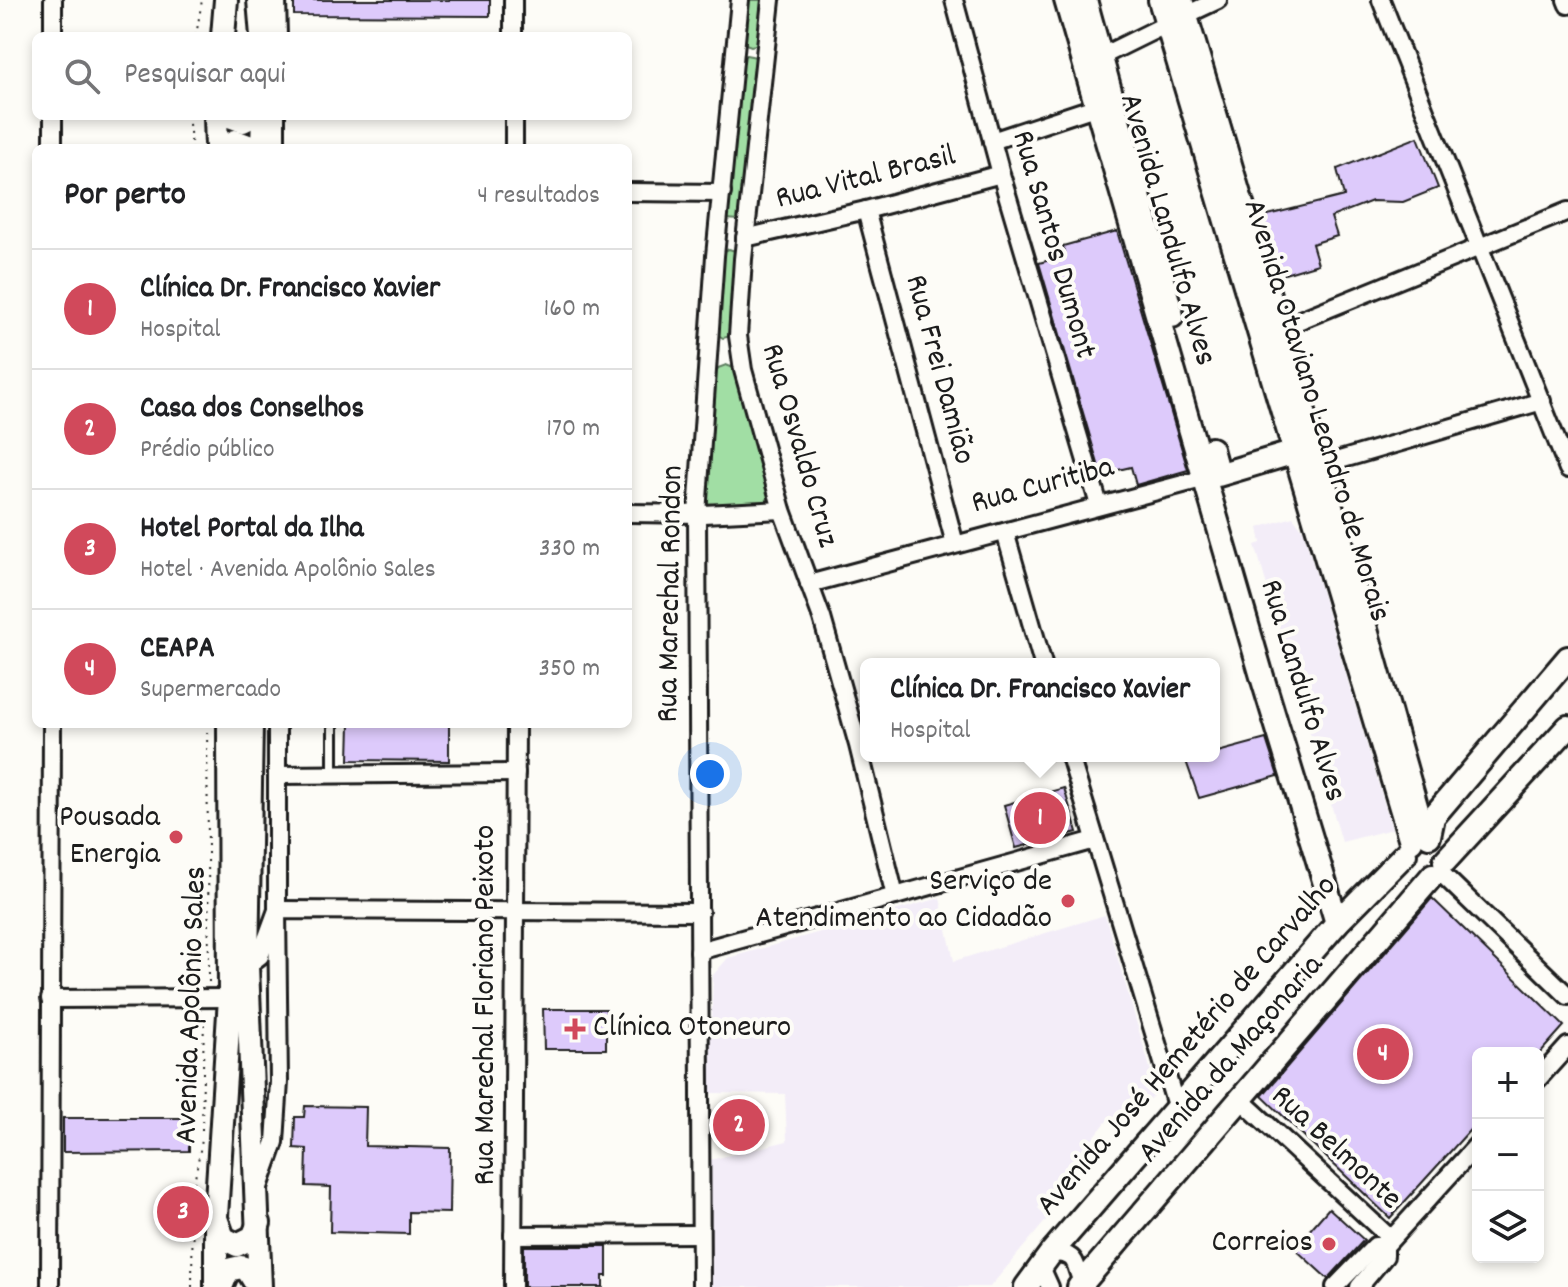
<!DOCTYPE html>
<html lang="pt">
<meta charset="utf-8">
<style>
:root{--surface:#fff;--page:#f6f6f6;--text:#202124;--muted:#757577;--line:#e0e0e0;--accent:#d1495b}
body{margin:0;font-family:Dekko,sans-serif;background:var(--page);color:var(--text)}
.controls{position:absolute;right:24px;bottom:24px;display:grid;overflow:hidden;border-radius:12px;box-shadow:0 4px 12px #0003}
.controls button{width:72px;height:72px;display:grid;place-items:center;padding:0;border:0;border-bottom:2px solid var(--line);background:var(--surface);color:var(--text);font:40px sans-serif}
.you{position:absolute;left:710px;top:774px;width:28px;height:28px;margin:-20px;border:6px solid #fff;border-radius:50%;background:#1a73e8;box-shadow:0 0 0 12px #1a73e833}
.badge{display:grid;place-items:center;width:52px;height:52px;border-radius:50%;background:var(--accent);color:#fff;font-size:26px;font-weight:700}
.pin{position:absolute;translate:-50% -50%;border:4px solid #fff;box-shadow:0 2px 8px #0006}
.popup{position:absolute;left:860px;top:658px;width:360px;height:104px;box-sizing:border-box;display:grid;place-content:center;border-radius:12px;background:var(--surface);filter:drop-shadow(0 2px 6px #0005);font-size:26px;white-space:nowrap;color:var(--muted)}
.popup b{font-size:30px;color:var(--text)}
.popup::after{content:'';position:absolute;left:50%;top:100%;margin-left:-16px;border:16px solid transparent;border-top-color:var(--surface)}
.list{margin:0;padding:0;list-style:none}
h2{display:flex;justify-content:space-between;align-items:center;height:104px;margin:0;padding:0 32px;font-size:34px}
h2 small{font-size:26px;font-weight:400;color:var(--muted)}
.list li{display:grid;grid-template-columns:52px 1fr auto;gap:24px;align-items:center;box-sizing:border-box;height:120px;padding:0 32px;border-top:2px solid var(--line)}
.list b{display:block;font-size:30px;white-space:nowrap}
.list p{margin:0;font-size:26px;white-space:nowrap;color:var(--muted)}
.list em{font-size:26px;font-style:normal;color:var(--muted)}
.icon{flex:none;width:44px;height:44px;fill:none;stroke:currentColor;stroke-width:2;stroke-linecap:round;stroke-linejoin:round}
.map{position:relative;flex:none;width:1568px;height:1287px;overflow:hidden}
.search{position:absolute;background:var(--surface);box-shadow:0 4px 12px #0003;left:32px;top:32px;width:600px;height:88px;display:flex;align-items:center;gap:20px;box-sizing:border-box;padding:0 28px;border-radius:12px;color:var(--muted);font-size:30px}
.panel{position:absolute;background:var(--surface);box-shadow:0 4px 12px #0003;left:32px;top:144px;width:600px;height:584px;border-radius:12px}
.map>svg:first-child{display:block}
.built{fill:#f3edf8}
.green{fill:#a1dea4;stroke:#5e7d60;stroke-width:2}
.building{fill:#ddcafb;stroke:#1c1c1c;stroke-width:2}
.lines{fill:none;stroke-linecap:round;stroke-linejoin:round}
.lane-casing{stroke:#1c1c1c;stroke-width:14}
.street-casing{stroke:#1c1c1c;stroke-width:22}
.secondary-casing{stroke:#1c1c1c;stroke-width:28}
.path{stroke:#1c1c1c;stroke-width:2;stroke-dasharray:2 6;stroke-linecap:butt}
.lane{stroke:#fdfcf7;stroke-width:8}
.street{stroke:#fdfcf7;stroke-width:16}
.secondary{stroke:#fdfcf7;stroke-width:22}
.poi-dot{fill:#d1495b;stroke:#fdfcf7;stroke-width:3}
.labels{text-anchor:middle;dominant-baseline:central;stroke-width:8;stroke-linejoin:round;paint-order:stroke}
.street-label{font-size:32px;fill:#1c1c1c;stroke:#fdfcf7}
.poi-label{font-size:32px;fill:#1c1c1c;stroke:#fdfcf7;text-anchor:end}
</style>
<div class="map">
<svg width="1568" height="1287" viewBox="0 0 1568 1287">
<rect width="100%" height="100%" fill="#fdfcf7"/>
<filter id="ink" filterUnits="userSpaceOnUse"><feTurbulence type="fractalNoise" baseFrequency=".0125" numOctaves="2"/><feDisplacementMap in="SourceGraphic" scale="16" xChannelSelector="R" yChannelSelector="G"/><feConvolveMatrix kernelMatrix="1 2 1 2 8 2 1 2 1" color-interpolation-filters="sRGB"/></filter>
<g filter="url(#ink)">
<!-- built -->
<g class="built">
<path d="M1293 517 1303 530 1392 829 1342 842 1255 545 1261 543 1258 528Z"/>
<path d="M940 898 954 961 1105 915 1157 1092 1123 1126 1110 1117 1038 1208 1048 1218 990 1287H710V1160L787 1141 785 1094 709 1093 713 975 728 958Z"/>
</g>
<!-- green -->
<g class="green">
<path d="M742 0H769L759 44 751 46 743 43Z"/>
<path d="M746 55 756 57 761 63 740 220 726 219 739 59Z"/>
<path d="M729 249 738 252 731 336 723 338 715 333 722 252Z"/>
<path d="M726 365 739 370 770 494 765 504 706 506 703 504 701 496 715 374 718 368Z"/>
</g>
<!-- building -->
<g class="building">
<path d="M294 0H490V16L294 15Z"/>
<path d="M1418 137 1438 188 1403 202 1372 201 1331 217 1337 236 1312 244 1318 264 1278 276 1260 217 1344 196 1337 169Z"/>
<path d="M1117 231 1188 470 1136 485 1131 467 1101 474 1039 263 1065 256 1063 246Z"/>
<path d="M350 724H449V761L349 760Z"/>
<path d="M1266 739 1278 776 1199 798 1186 761 1214 756V753Z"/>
<path d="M1064 788 1077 832 1016 848 1004 805Z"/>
<path d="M1432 898 1564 1026 1540 1053H1478V1121L1390 1218 1262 1096Z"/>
<path d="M543 1009H606V1049H544Z"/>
<path d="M305 1106 366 1107 365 1146 450 1148 449 1213 409 1212V1234L330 1232 331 1187 306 1186 307 1149 294 1148 295 1117H304Z"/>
<path d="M63 1118H189V1151L63 1152Z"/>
<path d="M1329 1208 1364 1240 1328 1279 1294 1248Z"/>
<path d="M524 1246H607V1276H603V1287H524Z"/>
</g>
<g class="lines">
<defs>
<path id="lane" d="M333 775V724"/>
<g id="street">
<path d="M53 0V36"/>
<path d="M277 0 278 36"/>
<path d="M513 0V36"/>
<path d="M771 0 743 259 738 336 743 370 782 510 822 618 858 745 895 896"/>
<path d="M954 0 1001 174 1099 505"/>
<path d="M1381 0 1568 469"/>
<path d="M1566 0 1568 5"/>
<path d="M1186 15 1218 0"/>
<path d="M1102 56 1167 24"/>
<path d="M53 116V148"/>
<path d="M514 116V148"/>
<path d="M992 141 1104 104"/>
<path d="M276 148V116"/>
<path d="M628 192 722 193"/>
<path d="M866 210 955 544"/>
<path d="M745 238 866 210 1001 174"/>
<path d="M1278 329 1568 211"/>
<path d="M1319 466 1542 401"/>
<path d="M628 513 703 514 782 510"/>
<path d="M1005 532 1043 664"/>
<path d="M809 584 1213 476"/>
<path d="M1070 756 1177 1109"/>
<path d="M277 775 516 773"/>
<path d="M1439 871 1568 996"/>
<path d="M699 951 1095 840"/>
<path d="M247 966 260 956 277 910V724"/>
<path d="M50 999 230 998"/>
<path d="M1538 1079 1568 1046"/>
<path d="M1241 1100 1391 1239"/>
<path d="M258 1190 275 1142 279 1082 277 910 700 912"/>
<path d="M513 1235 700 1234"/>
<path d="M1051 1253C1084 1253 1071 1269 1086 1287"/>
<path d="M1041 1267 1050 1287"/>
<path d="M50 1287 52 724"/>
<path d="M513 1287 516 724"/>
<path d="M701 1287 697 514 715 256 740 0"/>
<path d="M1335 1287 1375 1246H1385"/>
<path d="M1359 1287 1385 1256V1246L1478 1144"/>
</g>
<g id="secondary">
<path d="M259 0 262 36"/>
<path d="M1066 0 1263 680 1337 923"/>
<path d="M1085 0 1172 316"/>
<path d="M1160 0 1411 841"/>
<path d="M1181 0 1314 446 1423 831"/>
<path d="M223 36 226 0"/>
<path d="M216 116 217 148"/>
<path d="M229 116 243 121 253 116"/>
<path d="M227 148 235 141 254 148"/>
<path d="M262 148 263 116"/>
<path d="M1211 449 1218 475 1305 449"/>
<path d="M251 724 247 966 260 1287"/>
<path d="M1429 836 1433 817 1568 658"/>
<path d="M1445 861 1568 727"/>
<path d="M217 1221 223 1238 237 1245 253 1237 259 1223"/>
<path d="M216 1287V1216L230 998 229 724"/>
<path d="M221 1287 228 1270 241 1267 247 1269 258 1287"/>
<path d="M1026 1287 1051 1253 1337 923 1405 854"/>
<path d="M1079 1287 1433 875"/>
</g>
</defs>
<!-- lane casing -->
<use href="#lane" class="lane-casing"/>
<!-- street casing -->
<use href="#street" class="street-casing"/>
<!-- secondary casing -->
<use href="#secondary" class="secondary-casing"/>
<!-- path -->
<g class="path">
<path d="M196 36 202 0"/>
<path d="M188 116 192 148"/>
<path d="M207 724 209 983"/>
<path d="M202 1130 204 1013"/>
<path d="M192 1287 193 1188 202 1140"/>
</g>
<!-- lane -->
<use href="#lane" class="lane"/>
<!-- street -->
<use href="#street" class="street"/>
<!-- secondary -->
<use href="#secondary" class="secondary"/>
</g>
</g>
<!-- markers -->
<g class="poi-dot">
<circle cx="176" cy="837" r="8"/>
<circle cx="1068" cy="901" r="8"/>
<path d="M571 1017h8v8h8v8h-8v8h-8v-8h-8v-8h8z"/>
<circle cx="1329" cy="1244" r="8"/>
</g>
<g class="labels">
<!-- street labels -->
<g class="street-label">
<text transform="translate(866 179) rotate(-14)">Rua Vital Brasil</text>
<text transform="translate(1166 230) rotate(74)">Avenida Landulfo Alves</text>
<text transform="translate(1052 245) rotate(74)">Rua Santos Dumont</text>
<text transform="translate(938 370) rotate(75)">Rua Frei Damião</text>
<text transform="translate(1315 411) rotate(73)">Avenida Otaviano Leandro de Morais</text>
<text transform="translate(798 446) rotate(74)">Rua Osvaldo Cruz</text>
<text transform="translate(1043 487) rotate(-15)">Rua Curitiba</text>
<text transform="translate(672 594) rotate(-89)">Rua Marechal Rondon</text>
<text transform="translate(1301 691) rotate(73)">Rua Landulfo Alves</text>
<text transform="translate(193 1005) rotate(-88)">Avenida Apolônio Sales</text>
<text transform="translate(487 1005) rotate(-90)">Rua Marechal Floriano Peixoto</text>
<text transform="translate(1188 1047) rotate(-49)">Avenida José Hemetério de Carvalho</text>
<text transform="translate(1232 1060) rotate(-49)">Avenida da Maçonaria</text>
<text transform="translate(1335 1149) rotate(43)">Rua Belmonte</text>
</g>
<!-- poi labels -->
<g class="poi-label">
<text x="160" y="819">Pousada<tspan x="160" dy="37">Energia</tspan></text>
<text x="1052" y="883">Serviço de<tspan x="1052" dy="37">Atendimento ao Cidadão</tspan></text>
<text x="593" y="1029" text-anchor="start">Clínica Otoneuro</text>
<text x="1313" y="1244">Correios</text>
</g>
</g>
</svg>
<div class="controls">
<button>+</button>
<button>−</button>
<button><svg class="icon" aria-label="layers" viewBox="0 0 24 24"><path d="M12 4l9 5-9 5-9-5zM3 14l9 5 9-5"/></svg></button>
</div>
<div class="you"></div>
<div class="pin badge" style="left:1040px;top:818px">1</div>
<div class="popup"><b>Clínica Dr. Francisco Xavier</b>Hospital</div>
<div class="pin badge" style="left:739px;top:1125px">2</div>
<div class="pin badge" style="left:183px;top:1212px">3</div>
<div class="pin badge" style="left:1383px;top:1054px">4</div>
<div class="search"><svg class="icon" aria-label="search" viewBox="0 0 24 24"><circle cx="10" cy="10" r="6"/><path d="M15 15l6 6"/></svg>Pesquisar aqui</div>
<section class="panel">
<h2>Por perto<small>4 resultados</small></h2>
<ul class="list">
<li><span class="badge">1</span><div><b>Clínica Dr. Francisco Xavier</b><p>Hospital</p></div><em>160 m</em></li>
<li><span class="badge">2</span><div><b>Casa dos Conselhos</b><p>Prédio público</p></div><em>170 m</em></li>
<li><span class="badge">3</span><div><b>Hotel Portal da Ilha</b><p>Hotel · Avenida Apolônio Sales</p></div><em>330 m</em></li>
<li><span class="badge">4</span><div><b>CEAPA</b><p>Supermercado</p></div><em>350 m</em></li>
</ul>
</section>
</div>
